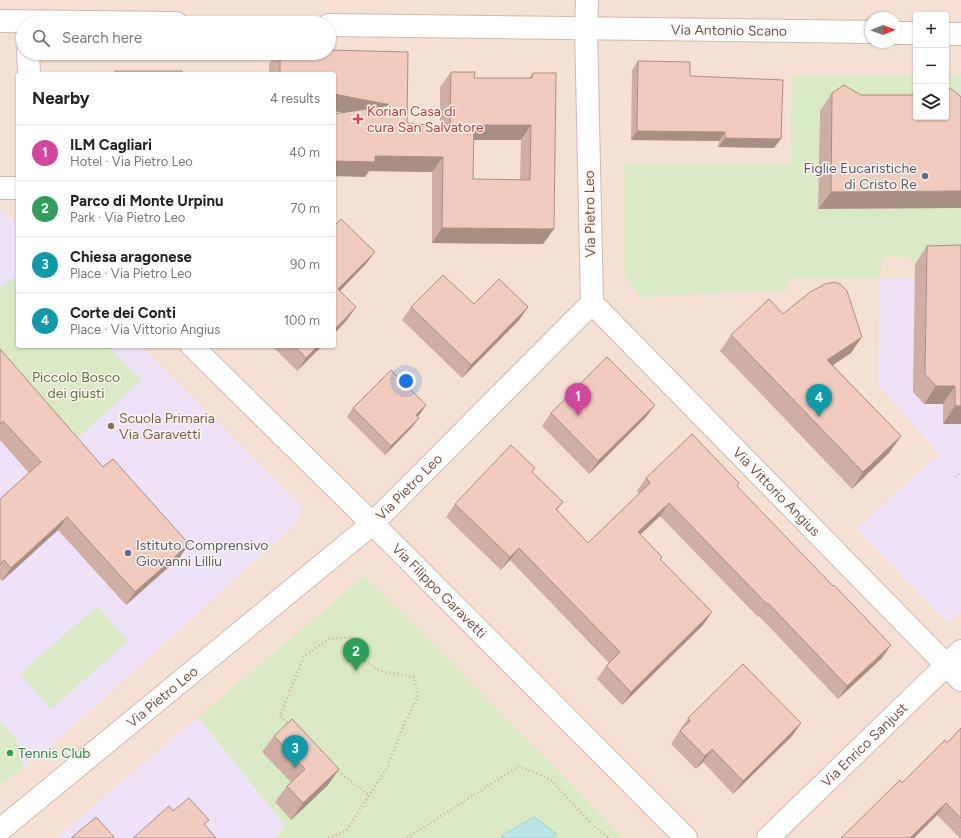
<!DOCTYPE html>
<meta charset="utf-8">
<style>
:root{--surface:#fff;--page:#f6f6f6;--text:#222;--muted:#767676;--line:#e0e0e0;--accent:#1a73e8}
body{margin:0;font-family:Figtree,sans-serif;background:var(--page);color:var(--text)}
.controls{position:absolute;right:12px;top:12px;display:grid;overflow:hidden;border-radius:4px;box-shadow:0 1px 3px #0004}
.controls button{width:36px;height:36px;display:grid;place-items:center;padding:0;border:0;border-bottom:1px solid var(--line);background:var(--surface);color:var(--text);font:20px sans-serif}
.compass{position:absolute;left:865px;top:12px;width:36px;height:36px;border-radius:50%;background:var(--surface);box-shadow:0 1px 3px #0004;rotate:89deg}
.you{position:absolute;left:406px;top:381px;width:14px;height:14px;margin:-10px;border:3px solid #fff;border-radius:50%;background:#1a73e8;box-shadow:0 0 0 6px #1a73e833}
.badge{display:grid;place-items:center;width:26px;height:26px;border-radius:50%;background:var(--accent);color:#fff;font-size:13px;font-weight:700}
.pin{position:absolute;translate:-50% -33px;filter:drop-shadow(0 1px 2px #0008)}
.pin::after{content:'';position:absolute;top:21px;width:14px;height:12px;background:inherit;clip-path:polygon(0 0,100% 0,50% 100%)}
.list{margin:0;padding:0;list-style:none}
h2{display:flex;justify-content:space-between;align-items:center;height:52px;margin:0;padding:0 16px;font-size:17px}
h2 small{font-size:13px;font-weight:400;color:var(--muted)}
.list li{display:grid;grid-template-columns:26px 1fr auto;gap:12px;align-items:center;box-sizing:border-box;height:56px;padding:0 16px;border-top:1px solid var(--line)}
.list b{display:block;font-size:15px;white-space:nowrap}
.list p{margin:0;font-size:13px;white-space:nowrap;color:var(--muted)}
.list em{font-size:13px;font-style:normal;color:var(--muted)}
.icon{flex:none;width:22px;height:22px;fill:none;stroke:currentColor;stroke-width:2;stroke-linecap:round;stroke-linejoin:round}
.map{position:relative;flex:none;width:961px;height:838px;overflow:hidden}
.search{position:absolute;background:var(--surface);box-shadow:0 1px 3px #0004;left:16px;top:16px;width:320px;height:44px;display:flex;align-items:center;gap:10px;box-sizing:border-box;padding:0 14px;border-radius:22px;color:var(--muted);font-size:15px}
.panel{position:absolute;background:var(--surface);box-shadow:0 1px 3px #0004;left:16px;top:72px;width:320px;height:276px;border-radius:4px}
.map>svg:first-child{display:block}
.residential{fill:#f4e1d4;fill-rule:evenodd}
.education{fill:#ede2f8}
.green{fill:#d9eac4}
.water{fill:#bae5e6;stroke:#a0d7d7}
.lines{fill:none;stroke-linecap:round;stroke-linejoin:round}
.street-casing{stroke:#d0b8af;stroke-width:24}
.secondary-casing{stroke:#d3b7ac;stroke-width:24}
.path{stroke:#d6aea0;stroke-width:2.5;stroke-dasharray:1 3;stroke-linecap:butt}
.street{stroke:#fff;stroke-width:22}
.secondary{stroke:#fff;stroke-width:22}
.wall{fill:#cfafa3;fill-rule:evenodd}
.shaded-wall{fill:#a98e84}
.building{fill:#f1cbbd;stroke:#a98e84;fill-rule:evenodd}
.health-dot{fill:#e0444e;stroke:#fff5ec;stroke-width:1.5}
.service-dot{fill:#5c6f8a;stroke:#fff5ec;stroke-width:1.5}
.education-dot{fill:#8d6e63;stroke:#fff5ec;stroke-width:1.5}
.leisure-dot{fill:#2e9e5b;stroke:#fff5ec;stroke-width:1.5}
.labels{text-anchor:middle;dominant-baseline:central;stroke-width:3;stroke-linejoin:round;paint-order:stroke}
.street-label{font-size:14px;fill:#75544b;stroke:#fff5ec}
.health-label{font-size:14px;fill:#be3a42;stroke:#fff5ec;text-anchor:start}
.service-label{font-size:14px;fill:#4e5e75;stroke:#fff5ec;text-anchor:end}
.park-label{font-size:14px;fill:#577540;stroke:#fff5ec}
.education-label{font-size:14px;fill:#785e54;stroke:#fff5ec;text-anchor:start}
.leisure-label{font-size:14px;fill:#27864d;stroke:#fff5ec;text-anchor:start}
</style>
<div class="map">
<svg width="961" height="838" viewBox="0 0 961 838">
<rect width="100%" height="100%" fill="#fcf0e5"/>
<!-- residential -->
<path class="residential" d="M0 0H961V838H624L414 624 364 576 56 838H8L0 831V785L50 747 292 527 302 506 141 346H334V74H18V224L0 210ZM916 15H946V117H916ZM871 18H895V42H871ZM23 23H329V53H23Z"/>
<!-- education -->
<g class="education">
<path d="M0 210 18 224V346H141L302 506 298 518 292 527 50 747 24 767 16 739 0 721Z"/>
<path d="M961 277V611L948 623 856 529 939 454 878 385 880 278Z"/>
<path d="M198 717 286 827 273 838H56Z"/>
</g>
<!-- green -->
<g class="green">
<path d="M792 75H916V113L821 110 819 116 818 209 961 208V263L916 264 908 257H887L881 263 880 278H787V290L641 297 625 276V164L791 165Z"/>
<path d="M946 75H961V163L946 117Z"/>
<path d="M18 275V346H108L141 380 72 443 0 358V288Z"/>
<path d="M364 576 414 624 624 838H273L286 827 198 717Z"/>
<path d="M97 606 128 641 51 709 20 674Z"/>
<path d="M0 721 16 739 24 767 0 785Z"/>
</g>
<!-- water -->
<path class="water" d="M534 817 557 834 552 838H504L501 836Z"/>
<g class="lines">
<defs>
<g id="street">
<path d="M28 53 29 74"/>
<path d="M0 188H18"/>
<path id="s1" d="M592 303 961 680"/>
<path id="s2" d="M192 346 392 543 686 838"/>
<path id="s3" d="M0 830 372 524 592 303 586 28 587 0"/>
<path id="s4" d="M768 838 961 651"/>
</g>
<g id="secondary">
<path d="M0 21 176 23"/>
<path id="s5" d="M329 25 871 32"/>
<path d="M895 33H916"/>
<path d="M946 34H961"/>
</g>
</defs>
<!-- street casing -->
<use href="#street" class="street-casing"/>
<!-- secondary casing -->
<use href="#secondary" class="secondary-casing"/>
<!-- path -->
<g class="path">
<path d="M955 477 961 472"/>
<path d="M290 725 280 716 304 656 329 639 352 637 357 656 380 671 414 677 418 697 404 724 388 766 347 830 327 838"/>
<path d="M335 769 369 795"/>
<path d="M407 838 519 766 550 779 593 825 609 838"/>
</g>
<!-- street -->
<use href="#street" class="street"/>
<!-- secondary -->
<use href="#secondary" class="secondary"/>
</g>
<!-- wall -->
<g class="wall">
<path d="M277 53H329L407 123 440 126V87L451 72 474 78H529L533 73 543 244 432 243V172L369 171 365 177 342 112 334 111V74H269V64ZM474 140H521L520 179H473Z"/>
<path d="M638 61 690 76 774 148 718 147 719 141 631 140 632 70Z"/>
<path d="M832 93 861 95H916L818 209 820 111Z"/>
<path d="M961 245V424H943V404H924L913 392 915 264 927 246Z"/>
<path d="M474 304 528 307 519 320 462 378 402 320 411 307Z"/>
<path d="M783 314 851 353 833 365 901 436 889 453 852 489 720 351 731 335Z"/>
<path d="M272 346H322L297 371Z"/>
<path d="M0 349 180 557 126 605 58 530 2 581 0 579V499L29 473 0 440Z"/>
<path d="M426 405 417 417 419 418 412 427 385 455 347 417 353 408Z"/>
<path d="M655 405 645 418 589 474 542 426 551 413Z"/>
<path d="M535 468 532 473 563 502 557 510 588 543 639 494 637 491 646 478 739 483 737 486 882 658 838 699 759 616 758 617 660 516 640 535 662 557 660 560 712 612 703 625 622 705 597 679 606 666 609 663 510 560 501 570 446 517 455 504Z"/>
<path d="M688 718 801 723 792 736 733 794 703 762 696 769 671 744Z"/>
<path d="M961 728V838H960L937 815 914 838H841L947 743Z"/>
<path d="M274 736 339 769 328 785 291 820 275 802 287 786 291 782 262 752Z"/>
</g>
<!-- shaded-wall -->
<g class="shaded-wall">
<path d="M334 94 391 105 381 120 334 111Z"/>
<path d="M474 125H531L521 140H464Z"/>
<path d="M637 131 725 132 719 141 631 140Z"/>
<path d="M725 138 781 139 774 148 718 147Z"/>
<path d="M375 156 443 157 432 172 369 171 365 177 334 176V161Z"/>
<path d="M961 191V208L818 209 831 192Z"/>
<path d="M442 228 554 229 543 244 432 243Z"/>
<path d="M375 252 365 265 334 297 338 289Z"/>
<path d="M356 307 347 320 334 334V330Z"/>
<path d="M528 307 519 320 462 378 471 365Z"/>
<path d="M862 337 851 353 816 376 827 360Z"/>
<path d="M318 346H322L297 371 306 358Z"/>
<path d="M936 386H955L943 404H924Z"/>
<path d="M426 405 420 414 409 424 416 415Z"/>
<path d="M655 405 645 418 589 474 598 461Z"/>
<path d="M955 406H961V424H943Z"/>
<path d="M419 418 412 427 385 455 391 446Z"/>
<path d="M901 436 889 453 852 489 863 472Z"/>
<path d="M669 503 660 516 629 545 638 532Z"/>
<path d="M67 517 58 530 2 581 11 568Z"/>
<path d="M189 544 180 557 126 605 135 592Z"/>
<path d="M519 548 510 560 501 570 510 557Z"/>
<path d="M768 603 759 616 758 617 767 604Z"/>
<path d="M712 612 703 625 622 705 631 692Z"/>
<path d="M891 645 882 658 838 699 847 686Z"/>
<path d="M801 723 792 736 733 794 743 781Z"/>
<path d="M712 749 703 762 696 769 705 756Z"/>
<path d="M339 769 328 785 291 820 303 803Z"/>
<path d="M946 803 937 815 914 838H910Z"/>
</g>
<!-- building -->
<g class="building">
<path d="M329 50 408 52 407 123 450 127 451 72H475L474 78H532L533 73H556L554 229 442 228 443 157 375 156V162L334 161V114L391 105 334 94V74H280V53H329ZM474 125H531L530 180 473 179Z"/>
<path d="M638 61 690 62V76L783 80 781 139 725 138V132L637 131Z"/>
<rect x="115" y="71" width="67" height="3"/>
<path d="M844 85 861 95H916V117H946V87L953 90 961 97V191L831 192 832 93Z"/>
<path d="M341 219 375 252 338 289 356 307 334 330V226Z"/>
<path d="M961 245V406H955V386H936L925 374 927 246Z"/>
<path d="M443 275 474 304 499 279 528 307 471 365 411 307Z"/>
<path d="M835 282 840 284 847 291 862 337 827 360 901 436 863 472 731 335 769 299 783 314 810 292 825 284Z"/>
<path d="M295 346H318L306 358Z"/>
<path d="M0 349 103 467 113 459 189 544 135 592 67 517 11 568 4 560 0 564V499L41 462 3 421 0 424Z"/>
<path d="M607 357 655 405 598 461 551 413Z"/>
<path d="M391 370 426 405 416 415 419 418 391 446 353 408Z"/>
<path d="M692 434 739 483 737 486 833 586 834 585 891 645 847 686 768 603 767 604 669 503 638 532 662 557 660 559 712 612 631 692 606 666 620 652 519 548 510 557 455 504 511 445 535 468 532 472 563 502 556 509 588 543 650 483 646 478Z"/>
<path d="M743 664 801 723 743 781 712 749 705 756 680 731 690 721 688 718Z"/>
<path d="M292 719 339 769 303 803 287 786 305 769 274 736Z"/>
<path d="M961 728V818L946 803 910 838H841L900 780 902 783 945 740 947 743Z"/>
<path d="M189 798 209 820 204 824 216 838H133L169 806 173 811Z"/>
<path d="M96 817 115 838H71Z"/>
</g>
<!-- markers -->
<path class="health-dot" d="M356 113h4v4h4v4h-4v4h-4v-4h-4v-4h4z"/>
<g class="service-dot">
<circle cx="925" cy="176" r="4"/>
<circle cx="128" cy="553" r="4"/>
</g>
<circle class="education-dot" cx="111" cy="426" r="4"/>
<circle class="leisure-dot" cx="10" cy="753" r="4"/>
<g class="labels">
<!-- street labels -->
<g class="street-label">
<text stroke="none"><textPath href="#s5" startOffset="400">Via Antonio Scano</textPath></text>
<text transform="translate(590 214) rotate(-91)">Via Pietro Leo</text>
<text stroke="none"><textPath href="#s3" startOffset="534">Via Pietro Leo</textPath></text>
<text stroke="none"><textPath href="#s1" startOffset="264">Via Vittorio Angius</textPath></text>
<text stroke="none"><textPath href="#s2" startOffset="348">Via Filippo Garavetti</textPath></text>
<text stroke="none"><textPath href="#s3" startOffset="210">Via Pietro Leo</textPath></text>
<text stroke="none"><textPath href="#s4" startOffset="134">Via Enrico Sanjust</textPath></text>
</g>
<!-- health labels -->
<g class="health-label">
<text x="367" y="111">Korian Casa di<tspan x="367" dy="16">cura San Salvatore</tspan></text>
</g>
<!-- service labels -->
<g class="service-label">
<text x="917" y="168">Figlie Eucaristiche<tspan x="917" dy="16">di Cristo Re</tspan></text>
<text x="136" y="545" text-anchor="start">Istituto Comprensivo<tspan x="136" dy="16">Giovanni Lilliu</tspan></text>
</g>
<!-- park labels -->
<g class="park-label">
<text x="76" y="377">Piccolo Bosco<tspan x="76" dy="16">dei giusti</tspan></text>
</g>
<!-- education labels -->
<g class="education-label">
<text x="119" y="418">Scuola Primaria<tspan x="119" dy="16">Via Garavetti</tspan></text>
</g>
<!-- leisure labels -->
<g class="leisure-label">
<text x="18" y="753">Tennis Club</text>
</g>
</g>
</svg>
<div class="controls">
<button>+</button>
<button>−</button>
<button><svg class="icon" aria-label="layers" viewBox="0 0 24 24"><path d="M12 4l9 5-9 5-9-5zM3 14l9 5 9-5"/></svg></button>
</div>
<svg class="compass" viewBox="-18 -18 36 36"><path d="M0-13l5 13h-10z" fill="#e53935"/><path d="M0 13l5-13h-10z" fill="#767676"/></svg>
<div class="you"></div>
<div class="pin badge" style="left:578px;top:416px;background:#d1479c">1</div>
<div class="pin badge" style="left:356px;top:671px;background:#2e9e5b">2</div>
<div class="pin badge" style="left:295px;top:768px;background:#0f9aa8">3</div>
<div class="pin badge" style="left:819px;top:417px;background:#0f9aa8">4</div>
<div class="search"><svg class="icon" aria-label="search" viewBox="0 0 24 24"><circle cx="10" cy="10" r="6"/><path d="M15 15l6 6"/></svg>Search here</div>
<section class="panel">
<h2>Nearby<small>4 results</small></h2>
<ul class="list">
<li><span class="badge" style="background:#d1479c">1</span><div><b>ILM Cagliari</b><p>Hotel · Via Pietro Leo</p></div><em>40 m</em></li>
<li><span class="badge" style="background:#2e9e5b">2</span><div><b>Parco di Monte Urpinu</b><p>Park · Via Pietro Leo</p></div><em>70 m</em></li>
<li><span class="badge" style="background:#0f9aa8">3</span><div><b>Chiesa aragonese</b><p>Place · Via Pietro Leo</p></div><em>90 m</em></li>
<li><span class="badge" style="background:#0f9aa8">4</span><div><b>Corte dei Conti</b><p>Place · Via Vittorio Angius</p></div><em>100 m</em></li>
</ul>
</section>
</div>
